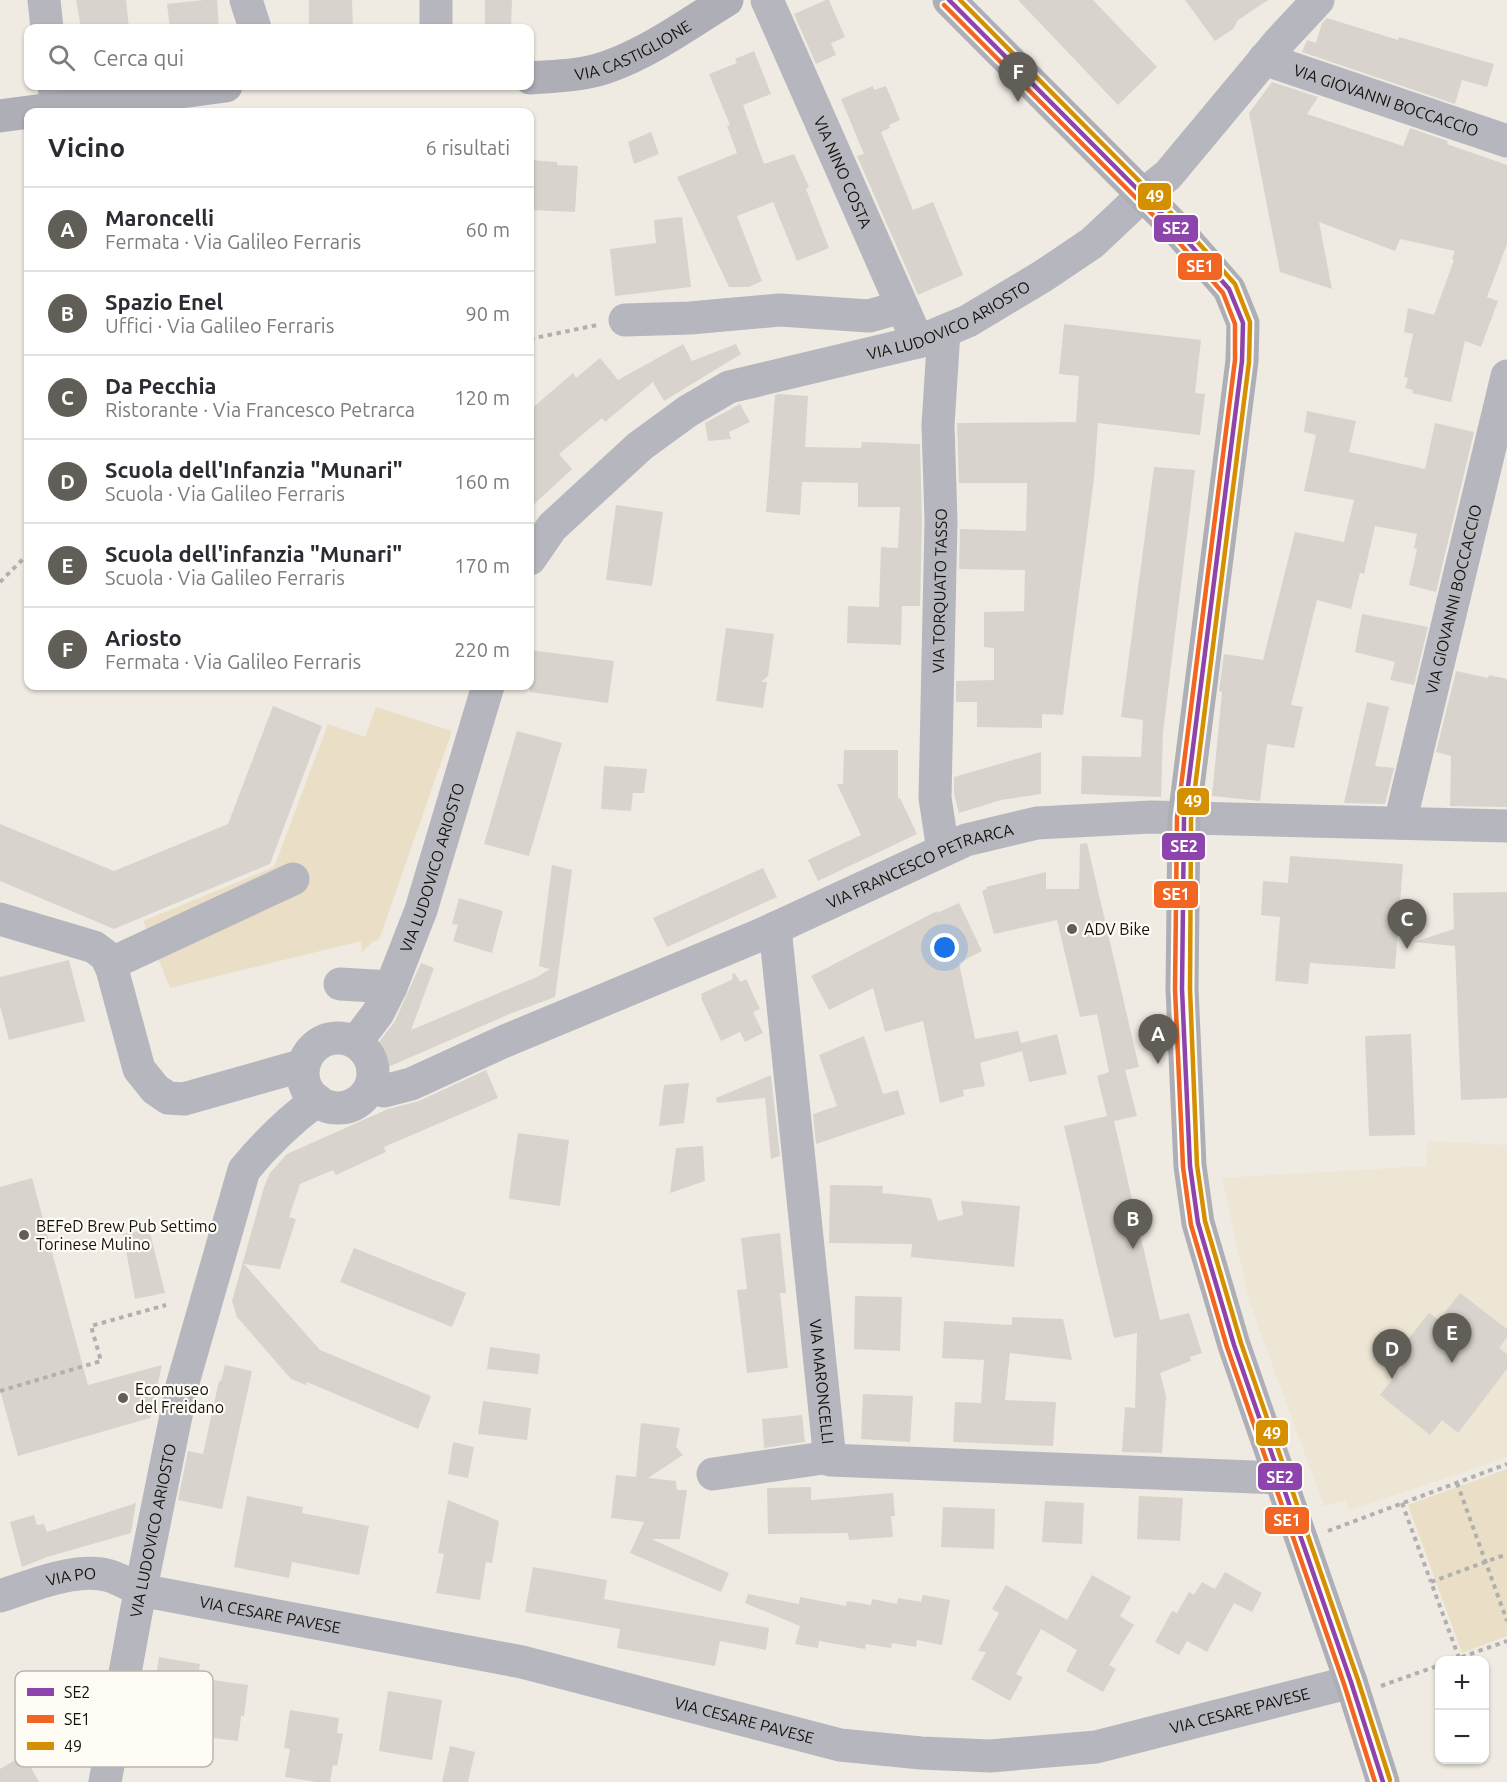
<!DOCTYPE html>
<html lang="it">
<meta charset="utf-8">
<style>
:root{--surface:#fff;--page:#f2f2f3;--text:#2b2b33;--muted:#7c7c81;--line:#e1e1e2;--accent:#615e57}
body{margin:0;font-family:Ubuntu,sans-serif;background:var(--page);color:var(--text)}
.controls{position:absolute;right:18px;bottom:18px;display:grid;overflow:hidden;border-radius:12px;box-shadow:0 2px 4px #0004}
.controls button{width:54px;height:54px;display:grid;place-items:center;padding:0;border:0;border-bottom:2px solid var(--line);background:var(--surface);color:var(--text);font:30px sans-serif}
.you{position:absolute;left:945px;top:948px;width:21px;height:21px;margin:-15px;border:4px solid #fff;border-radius:50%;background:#1a73e8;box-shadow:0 0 0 9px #1a73e833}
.badge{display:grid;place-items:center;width:39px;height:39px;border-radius:50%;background:var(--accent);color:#fff;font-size:20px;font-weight:700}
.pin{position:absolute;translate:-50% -50px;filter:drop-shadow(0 2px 3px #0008)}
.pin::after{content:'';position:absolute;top:32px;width:21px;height:18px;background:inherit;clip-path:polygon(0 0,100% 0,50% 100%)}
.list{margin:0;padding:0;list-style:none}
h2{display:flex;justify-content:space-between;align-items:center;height:78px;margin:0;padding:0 24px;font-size:26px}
h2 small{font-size:20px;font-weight:400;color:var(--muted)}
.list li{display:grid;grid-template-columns:39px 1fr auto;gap:18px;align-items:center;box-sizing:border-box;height:84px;padding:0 24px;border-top:2px solid var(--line)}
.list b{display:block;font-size:22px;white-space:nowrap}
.list p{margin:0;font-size:20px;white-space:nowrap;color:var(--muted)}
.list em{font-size:20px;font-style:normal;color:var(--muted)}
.icon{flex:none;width:33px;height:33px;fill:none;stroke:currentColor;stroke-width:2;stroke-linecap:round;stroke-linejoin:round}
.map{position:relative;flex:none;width:1507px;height:1782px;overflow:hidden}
.search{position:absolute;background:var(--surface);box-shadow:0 2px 4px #0004;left:24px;top:24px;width:510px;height:66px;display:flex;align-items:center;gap:15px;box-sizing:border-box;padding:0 21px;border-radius:12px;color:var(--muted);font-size:22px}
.panel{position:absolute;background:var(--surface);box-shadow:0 2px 4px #0004;left:24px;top:108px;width:510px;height:582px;border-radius:12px}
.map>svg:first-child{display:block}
.built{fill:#ede6d4}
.green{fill:#eadfc6}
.building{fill:#d8d4cd}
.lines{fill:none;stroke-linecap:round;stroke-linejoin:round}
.path{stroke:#b1b0b0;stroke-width:4;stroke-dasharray:4.5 4.5;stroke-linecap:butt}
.minor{stroke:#b6b7be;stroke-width:33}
.major{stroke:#aeafb6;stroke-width:33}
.bus-1-casing{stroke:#fefcf4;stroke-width:9}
.bus-2-casing{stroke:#fefcf4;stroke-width:9}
.bus-3-casing{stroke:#fefcf4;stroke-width:9}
.bus-1{stroke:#8e44ad;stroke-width:4.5}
.bus-2{stroke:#f26522;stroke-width:4.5}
.bus-3{stroke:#d59002;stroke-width:4.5}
.poi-dot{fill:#615e57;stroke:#fefcf4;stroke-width:2}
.labels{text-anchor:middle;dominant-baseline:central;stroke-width:4.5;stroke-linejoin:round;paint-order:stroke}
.street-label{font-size:16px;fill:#14120c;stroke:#fefcf4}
.poi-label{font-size:16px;fill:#14120c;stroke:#fefcf4;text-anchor:start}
.key{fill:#fefcf4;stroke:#b8b6ae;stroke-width:1.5}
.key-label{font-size:16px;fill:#14120c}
.line-badge{stroke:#fefcf4;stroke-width:2}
.badge-label{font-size:16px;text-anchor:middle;font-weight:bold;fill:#fff}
</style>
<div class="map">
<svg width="1507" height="1782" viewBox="0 0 1507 1782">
<rect width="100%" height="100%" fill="#efebe2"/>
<!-- built -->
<path class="built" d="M1428 1141 1507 1145V1457L1349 1511 1345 1500 1324 1506 1249 1301 1222 1178 1426 1166Z"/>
<!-- green -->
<g class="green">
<path d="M376 707 452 731 379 940 372 942 362 952 361 941 170 988 143 921 274 867 328 724 365 737Z"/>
<path d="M1507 1469V1636L1462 1653 1408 1505Z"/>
</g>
<!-- building -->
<g class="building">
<path d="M76 0H126L129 28H81Z"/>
<path d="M204 0H217L219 28H170L167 4Z"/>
<path d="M309 0H352L353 28H309Z"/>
<path d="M485 0H512L511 28H485Z"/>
<path d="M826 0H829L845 37 831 43 836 55 816 64 794 14Z"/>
<path d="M1018 0H1093L1157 67 1118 105Z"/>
<path d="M1185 0H1268L1238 20 1233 29 1215 41Z"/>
<path d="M1327 18 1398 40 1399 37 1494 64 1487 87 1462 80 1455 104 1302 52 1307 40 1316 43 1322 23Z"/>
<path d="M754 51 771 94 743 105 764 164 794 154 809 187 806 189 829 248 797 261 773 202 737 216 762 281 749 287H729L677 177 737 153 727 126 730 125 709 74 737 63 735 59Z"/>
<path d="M1272 82 1318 97 1307 114 1403 146 1410 128 1448 141 1447 144 1507 165V244L1487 297 1498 301 1481 347 1465 341 1451 402 1412 393 1413 390 1405 388 1408 378 1404 377 1413 334 1404 332 1408 308 1434 315 1454 260 1452 259 1455 251 1400 239 1395 251 1319 222 1332 289 1280 272 1249 113Z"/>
<path d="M873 86 874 90 886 86 900 120 889 125 890 128 881 132 913 210 933 202 963 275 918 295 857 156 864 154 841 99Z"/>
<path d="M651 132 659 154 634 164 628 142Z"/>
<path d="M530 160 557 162V165L578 166 575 212 530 210Z"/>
<path d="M682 217 691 287 615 296 610 249 656 243 654 220Z"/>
<path d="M1064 324 1201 340 1195 393 1205 394 1200 435 1098 423 1094 479 1063 715 1042 714V728L977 727V702H956V681L994 680V648L984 647V612L1024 611 1025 570 959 569 960 529 1026 531 1027 483H959L957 423 1076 422 1079 376 1059 374Z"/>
<path d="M683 344 692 361 736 344 741 354 664 401 653 382 605 422 602 418 559 454 572 469 530 508V410L573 373 576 378 600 358 618 380Z"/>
<path d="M780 394 808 396 805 447 861 448 862 442 920 444 922 521 920 606H902L901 645 847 643 848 606 879 607 881 547 898 548 900 507H858V483L802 482 800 515 766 512 775 395Z"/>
<path d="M740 404 750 422 729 432 731 439 708 441 705 423Z"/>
<path d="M1307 411 1356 421 1349 452 1425 469 1435 423 1474 432 1436 592 1409 585 1417 549 1414 548 1417 534 1375 526 1364 574 1360 573 1351 609 1317 600 1291 705 1303 707 1294 748 1267 744 1260 801 1212 796 1222 692 1219 691 1224 654 1263 660 1295 532 1344 542 1354 500 1304 491 1316 435 1304 432Z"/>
<path d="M1154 467 1195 470 1163 732 1161 797 1081 794 1082 756 1141 757 1143 720 1121 717Z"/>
<path d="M616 505 663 512 652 586 606 580Z"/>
<path d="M1362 614 1428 627 1414 685 1390 680 1395 662 1355 652Z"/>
<path d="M726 628 774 634 768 676 761 682H767L763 708 716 701Z"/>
<path d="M530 650 614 661 608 703 530 692Z"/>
<path d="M1456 671 1488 678 1489 675 1507 679V807L1450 806 1451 756 1436 752Z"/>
<path d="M1367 702 1389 707 1375 766 1394 768 1385 804 1344 803Z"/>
<path d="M273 706 322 726 270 864 114 929 0 881V824L114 871 228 824Z"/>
<path d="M517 731 562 743 529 856 484 844Z"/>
<path d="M844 750H898V799L900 798 917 834 818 881 808 860 861 835 837 784H843Z"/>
<path d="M1041 752V794L1001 800 959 813 954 794V777Z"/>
<path d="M604 766 647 769 644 793H633L631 811 601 809Z"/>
<path d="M1087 843 1139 1067 1125 1070 1137 1116 1114 1121 1160 1320 1189 1313 1202 1353 1190 1357 1191 1361 1160 1373 1166 1396 1162 1453 1122 1452 1125 1407 1135 1408 1137 1333 1114 1338 1064 1126 1107 1116 1097 1076 1109 1072 1097 1014 1080 1017 1057 920 994 934 982 891 987 889 986 887 1046 872V889H1079L1080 844Z"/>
<path d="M1290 856 1403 864 1395 969 1310 963 1308 984 1275 981 1280 917 1261 915 1263 881 1288 883Z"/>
<path d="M552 865 572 870 555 997 512 1013 386 1068 376 1046 395 1021 421 963 434 968 411 1030 537 977 550 969 539 966Z"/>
<path d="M763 868 777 897 667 947 653 918Z"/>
<path d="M1507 892V1098L1461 1100 1455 946 1414 942 1454 929 1453 893Z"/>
<path d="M459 898 503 911 492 953 453 941 458 925 452 924Z"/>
<path d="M959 903 982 951 959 963 975 1039 1018 1031 1021 1043 1057 1034 1067 1074 1029 1082 1022 1051 980 1063 985 1086 963 1090 964 1096 940 1103 923 1021 885 1032 873 988 829 1010 811 976 937 911V913Z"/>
<path d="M69 960 85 1021 9 1040 0 1006V977Z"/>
<path d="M734 973 741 982 746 979 760 1009 753 1012 763 1033 745 1042 740 1032 721 1041 701 998 702 997 701 994 733 979 732 974Z"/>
<path d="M1411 1034 1415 1135 1369 1136 1365 1036Z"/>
<path d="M864 1036 883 1094 898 1090 905 1114 816 1144 813 1114 837 1106 819 1055Z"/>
<path d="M486 1070 498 1098 384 1147 386 1152 336 1175 333 1170 300 1184 289 1217 296 1219 280 1269 244 1264 320 1350 431 1396 418 1429 307 1382 306 1385 291 1379 237 1317 232 1301 264 1187 270 1173 287 1154 388 1109 419 1101Z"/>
<path d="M771 1075 780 1156 771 1159 765 1098 717 1103 716 1098Z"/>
<path d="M689 1083 684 1123 659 1126 664 1085Z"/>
<path d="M518 1133 569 1140 560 1206 510 1199 509 1197Z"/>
<path d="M703 1146 705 1181 670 1193 676 1148Z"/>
<path d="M32 1178 88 1385 162 1365 150 1418 18 1456 0 1390V1187Z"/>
<path d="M830 1185 883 1186 882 1193 931 1198 938 1221 963 1215 961 1201 1020 1206 1014 1267 911 1257 912 1244 829 1243Z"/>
<path d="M149 1229 165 1293 135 1299 123 1234Z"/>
<path d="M780 1233 786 1293H780L788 1368 747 1373 737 1290 747 1289 741 1238Z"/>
<path d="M354 1248 466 1293 452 1327 340 1282Z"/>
<path d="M1460 1293 1507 1329V1337L1499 1348 1507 1354V1369L1458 1433 1442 1420 1430 1435 1380 1395 1402 1367 1392 1359 1429 1313 1439 1320Z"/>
<path d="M855 1296 902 1297 900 1351 854 1349Z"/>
<path d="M1012 1317 1063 1319 1072 1360 1010 1353 1005 1400 1056 1402 1053 1446 953 1442 955 1402 981 1403 984 1360 942 1358 944 1321 1012 1325Z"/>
<path d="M490 1347 540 1354 538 1374 487 1369Z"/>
<path d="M225 1365 252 1371 222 1509 178 1500 188 1451 203 1454 219 1381H221Z"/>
<path d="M863 1394 913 1396 910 1442 861 1439Z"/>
<path d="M483 1401 531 1408 527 1440 478 1434Z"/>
<path d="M802 1415 805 1442 764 1448 762 1419Z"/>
<path d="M641 1423 680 1428 676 1447 683 1455 648 1478 676 1481 677 1490H687L680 1539H651L729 1573 721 1592 630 1553 644 1522 611 1518 616 1475 636 1477Z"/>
<path d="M453 1442 474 1447 468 1478 448 1474Z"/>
<path d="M811 1487V1500L893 1493 895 1516H891L893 1537 849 1540 848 1533 768 1534 767 1488Z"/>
<path d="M247 1496 303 1507 302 1513 369 1526 359 1575 292 1562 289 1578 234 1567Z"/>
<path d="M1139 1496 1183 1498 1180 1541 1137 1539Z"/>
<path d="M448 1500 499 1521 492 1563 486 1562 480 1600 436 1593 444 1554 438 1553Z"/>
<path d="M1045 1501 1084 1503 1082 1544 1042 1542Z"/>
<path d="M136 1503 131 1533 47 1557 22 1567 10 1522 34 1515 37 1525 44 1524 47 1532Z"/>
<path d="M943 1507 995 1509 994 1549 941 1547Z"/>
<path d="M533 1567 607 1580 604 1599 769 1628 766 1650 720 1641 715 1666 617 1648 620 1629 525 1612Z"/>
<path d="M1225 1572 1262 1593 1252 1612 1234 1603 1207 1652 1187 1641 1179 1655 1155 1642 1172 1611 1177 1613 1189 1592 1194 1595 1202 1582 1215 1589Z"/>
<path d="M1092 1575 1131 1597 1120 1616 1134 1625 1109 1665 1116 1669 1103 1692 1066 1671 1077 1650 1041 1629 1016 1674 1023 1677 1010 1701 971 1679 986 1652 978 1651 999 1613 992 1609 1006 1585 1067 1620Z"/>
<path d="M748 1594 799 1604 800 1597 846 1606 847 1601 871 1605 872 1599 897 1604 898 1598 921 1602 923 1595 950 1600 942 1645 917 1640 916 1647 892 1643 891 1648 866 1644 865 1649 819 1641 818 1648 795 1644 800 1626 745 1603Z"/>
<path d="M159 1657 200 1664 198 1678 248 1685 244 1716H241L238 1741 205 1737 209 1707 153 1697Z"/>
<path d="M388 1691 442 1700 432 1760 379 1751Z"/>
<path d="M290 1710 339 1718 337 1733 343 1734 337 1766 333 1765 330 1782H316L285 1777 290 1749 284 1748Z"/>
<path d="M450 1746 475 1752 468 1782H442Z"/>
<path d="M24 1755 39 1782H0V1769Z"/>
</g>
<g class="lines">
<!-- path -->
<g class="path">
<path d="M530 339 597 325"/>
<path d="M0 582 28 554"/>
<path d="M0 1391 101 1361 91 1326 166 1305"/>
<path d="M1457 1483 1507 1621"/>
<path d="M1402 1503 1431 1582"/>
<path d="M1328 1531 1507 1464"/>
<path d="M1459 1658 1431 1582 1507 1554"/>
<path d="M1453 1660 1507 1641"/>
<path d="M1381 1686 1440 1665"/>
</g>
<!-- minor -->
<g class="minor">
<path d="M44 0 47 28"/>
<path d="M246 0 255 28"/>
<path d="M436 0V28"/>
<path id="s1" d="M767 0 918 342"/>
<path id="s2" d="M1264 59 1507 141"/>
<path d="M54 86 57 108"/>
<path d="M625 320 690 318 780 310 869 316 901 307"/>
<path id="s3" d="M530 559 552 527 640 446 688 411 729 387 918 342 968 321 1043 276 1092 243 1143 195 1168 175 1278 43 1318 0"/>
<path id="s4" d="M1400 823 1507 376"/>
<path id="s5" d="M943 850 935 798 941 521 938 425 944 331"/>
<path d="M0 919 94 947 106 956 112 969 139 1069 155 1089 168 1098 184 1099 304 1065"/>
<path id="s6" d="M775 928 830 1460 1280 1478"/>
<path d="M110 964 293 879"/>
<path d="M340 984 391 987"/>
<circle cx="338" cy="1073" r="35"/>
<path id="s7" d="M356 1042 378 1013 391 987 421 910 488 686"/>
<path id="s8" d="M371 1086 384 1091 411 1084 505 1041 760 935 966 840 1037 823 1151 817 1507 826"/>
<path d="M713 1474 830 1457"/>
<path id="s9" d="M0 1596C31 1586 78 1566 110 1576 120 1579 130 1585 140 1590L522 1662 840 1745 921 1753 990 1756 1096 1747 1351 1682"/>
<path id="s10" d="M105 1782 136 1613 182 1386 244 1170C266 1143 289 1121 317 1100"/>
</g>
<!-- major -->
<g class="major">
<path d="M949 0 1174 226 1229 289 1243 323 1242 361 1184 818 1182 989 1190 1166 1198 1223 1234 1345 1351 1682 1383 1782"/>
<path id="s11" d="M530 78C555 76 582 76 607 67 650 52 688 24 727 0"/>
<path d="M0 116 226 86"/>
</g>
<defs>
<path id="bus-1" d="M949 0 1174 226 1229 289 1243 323 1242 361 1184 818 1182 989 1190 1166 1198 1223 1234 1345 1351 1682 1383 1782"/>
<path id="bus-2" d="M944 5 1169 231 1223 293 1235 324V360L1177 818 1175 989 1183 1167 1191 1225 1227 1347 1344 1684 1375 1782"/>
<path id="bus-3" d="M960 0 1179 221 1235 284 1250 322 1249 362 1191 819 1190 989 1197 1165 1205 1221 1241 1343 1358 1680 1390 1780"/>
</defs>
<!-- bus-1 casing -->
<use href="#bus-1" class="bus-1-casing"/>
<!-- bus-2 casing -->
<use href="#bus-2" class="bus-2-casing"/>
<!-- bus-3 casing -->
<use href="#bus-3" class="bus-3-casing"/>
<!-- bus-1 -->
<use href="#bus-1" class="bus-1"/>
<!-- bus-2 -->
<use href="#bus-2" class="bus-2"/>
<!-- bus-3 -->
<use href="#bus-3" class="bus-3"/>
</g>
<!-- markers -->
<g class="poi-dot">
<circle cx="1072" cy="929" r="6"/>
<circle cx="24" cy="1235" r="6"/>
<circle cx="123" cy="1398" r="6"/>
</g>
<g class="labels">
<!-- street labels -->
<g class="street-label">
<text stroke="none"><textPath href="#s11" startOffset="108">VIA CASTIGLIONE</textPath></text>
<text stroke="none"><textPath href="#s2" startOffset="129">VIA GIOVANNI BOCCACCIO</textPath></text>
<text stroke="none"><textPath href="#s1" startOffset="188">VIA NINO COSTA</textPath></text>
<text stroke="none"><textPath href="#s3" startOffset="496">VIA LUDOVICO ARIOSTO</textPath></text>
<text stroke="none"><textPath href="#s5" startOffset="260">VIA TORQUATO TASSO</textPath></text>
<text stroke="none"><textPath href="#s4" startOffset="230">VIA GIOVANNI BOCCACCIO</textPath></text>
<text stroke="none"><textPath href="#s8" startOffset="596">VIA FRANCESCO PETRARCA</textPath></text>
<text stroke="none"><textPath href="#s7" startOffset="192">VIA LUDOVICO ARIOSTO</textPath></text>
<text stroke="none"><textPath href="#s6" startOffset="456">VIA MARONCELLI</textPath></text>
<text stroke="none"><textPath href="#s10" startOffset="256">VIA LUDOVICO ARIOSTO</textPath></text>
<text stroke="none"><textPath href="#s9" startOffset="74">VIA PO</textPath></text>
<text stroke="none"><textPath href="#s9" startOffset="279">VIA CESARE PAVESE</textPath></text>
<text stroke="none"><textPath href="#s9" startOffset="1269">VIA CESARE PAVESE</textPath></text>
<text stroke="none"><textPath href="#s9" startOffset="765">VIA CESARE PAVESE</textPath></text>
</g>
<!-- poi labels -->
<g class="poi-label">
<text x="1084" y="929">ADV Bike</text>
<text x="36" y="1226">BEFeD Brew Pub Settimo<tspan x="36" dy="18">Torinese Mulino</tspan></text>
<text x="135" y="1389">Ecomuseo<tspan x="135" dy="18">del Freidano</tspan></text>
</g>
</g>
<!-- legend -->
<rect x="15" y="1671" width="198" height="96" rx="9" class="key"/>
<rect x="27" y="1688" width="27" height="8" fill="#8e44ad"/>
<rect x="27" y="1715" width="27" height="8" fill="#f26522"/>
<rect x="27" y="1742" width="27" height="8" fill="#d59002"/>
<g class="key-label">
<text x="64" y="1698">SE2</text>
<text x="64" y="1725">SE1</text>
<text x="64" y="1752">49</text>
</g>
<g class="line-badge">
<rect x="1137" y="182" width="35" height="29" rx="6" fill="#d59002"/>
<rect x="1153" y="214" width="46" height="29" rx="6" fill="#8e44ad"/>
<rect x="1177" y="252" width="46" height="29" rx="6" fill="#f26522"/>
<rect x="1176" y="787" width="34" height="29" rx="6" fill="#d59002"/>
<rect x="1161" y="832" width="45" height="29" rx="6" fill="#8e44ad"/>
<rect x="1153" y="880" width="46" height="29" rx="6" fill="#f26522"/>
<rect x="1255" y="1419" width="34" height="28" rx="6" fill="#d59002"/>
<rect x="1257" y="1462" width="46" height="29" rx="6" fill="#8e44ad"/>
<rect x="1264" y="1506" width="46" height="29" rx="6" fill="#f26522"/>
</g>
<g class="badge-label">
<text x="1155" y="202">49</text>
<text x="1176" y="234">SE2</text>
<text x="1200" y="272">SE1</text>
<text x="1193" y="807">49</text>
<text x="1184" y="852">SE2</text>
<text x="1176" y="900">SE1</text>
<text x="1272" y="1439">49</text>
<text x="1280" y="1483">SE2</text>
<text x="1287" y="1526">SE1</text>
</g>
</svg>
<div class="controls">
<button>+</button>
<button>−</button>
</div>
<div class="you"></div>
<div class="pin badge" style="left:1158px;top:1064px">A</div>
<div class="pin badge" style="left:1133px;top:1249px">B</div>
<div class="pin badge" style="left:1407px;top:949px">C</div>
<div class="pin badge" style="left:1392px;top:1379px">D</div>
<div class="pin badge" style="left:1452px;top:1363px">E</div>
<div class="pin badge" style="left:1018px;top:102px">F</div>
<div class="search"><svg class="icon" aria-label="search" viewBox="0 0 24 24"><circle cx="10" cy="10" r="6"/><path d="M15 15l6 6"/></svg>Cerca qui</div>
<section class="panel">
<h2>Vicino<small>6 risultati</small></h2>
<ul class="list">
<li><span class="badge">A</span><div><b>Maroncelli</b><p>Fermata · Via Galileo Ferraris</p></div><em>60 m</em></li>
<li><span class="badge">B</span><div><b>Spazio Enel</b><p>Uffici · Via Galileo Ferraris</p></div><em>90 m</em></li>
<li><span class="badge">C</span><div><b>Da Pecchia</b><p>Ristorante · Via Francesco Petrarca</p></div><em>120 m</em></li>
<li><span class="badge">D</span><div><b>Scuola dell'Infanzia &quot;Munari&quot;</b><p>Scuola · Via Galileo Ferraris</p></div><em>160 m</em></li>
<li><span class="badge">E</span><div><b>Scuola dell'infanzia &quot;Munari&quot;</b><p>Scuola · Via Galileo Ferraris</p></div><em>170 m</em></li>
<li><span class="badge">F</span><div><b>Ariosto</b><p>Fermata · Via Galileo Ferraris</p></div><em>220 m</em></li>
</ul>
</section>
</div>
